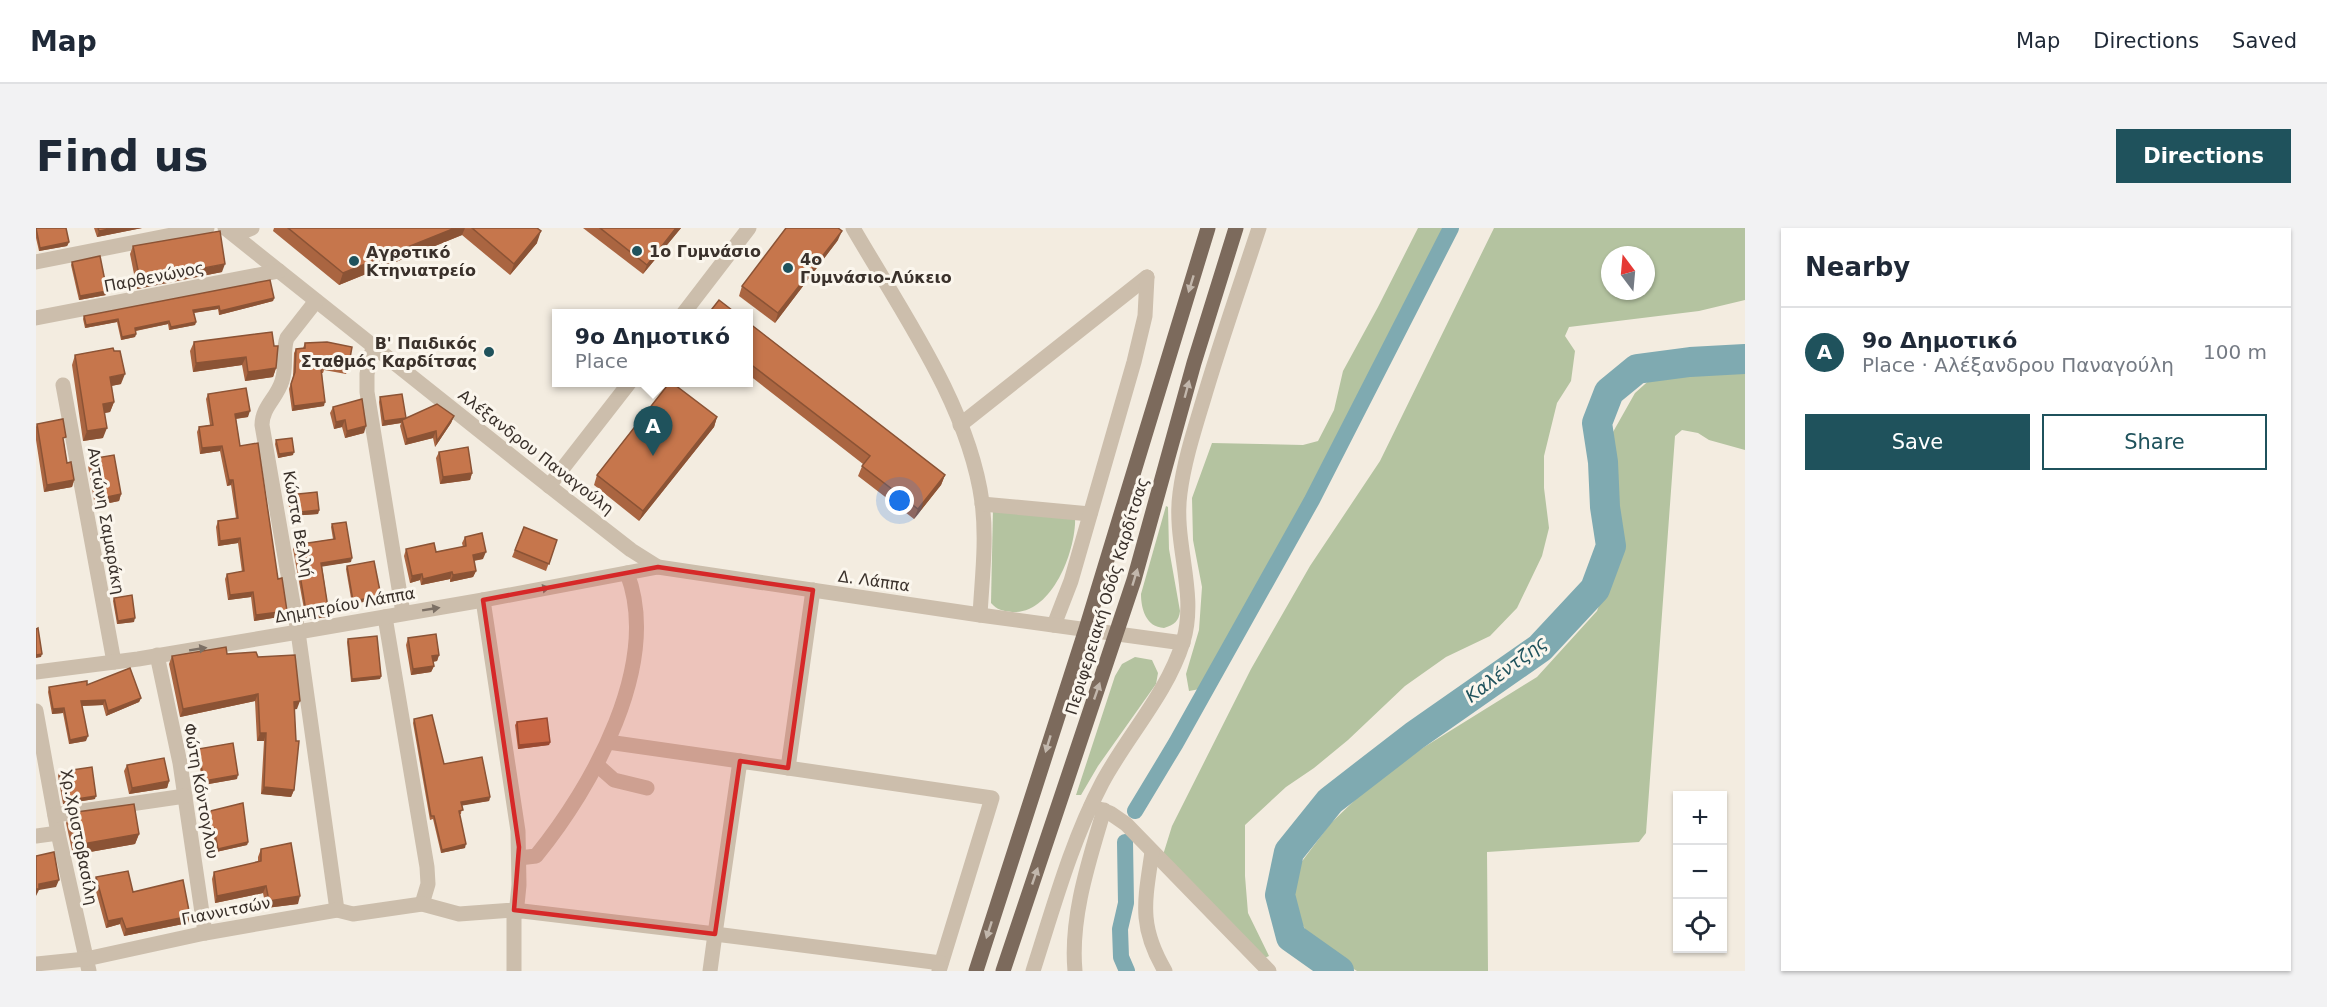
<!DOCTYPE html>
<meta charset="utf-8">
<style>
:root{--surface:#fff;--page:#f2f2f3;--text:#1f2937;--muted:#747a83;--line:#e0e1e3;--accent:#1f525c}
body{margin:0;font-family:"DejaVu Sans",sans-serif;background:var(--page);color:var(--text)}
.controls{position:absolute;right:18px;bottom:18px;display:grid;overflow:hidden;border-radius:0px;box-shadow:0 2px 4px #0004}
.controls button{width:54px;height:54px;display:grid;place-items:center;padding:0;border:0;border-bottom:2px solid var(--line);background:var(--surface);color:var(--text);font:30px sans-serif}
.compass{position:absolute;left:1565px;top:18px;width:54px;height:54px;border-radius:50%;background:var(--surface);box-shadow:0 2px 4px #0004;rotate:344deg}
.you{position:absolute;left:864px;top:273px;width:21px;height:21px;margin:-15px;border:4px solid #fff;border-radius:50%;background:#1a73e8;box-shadow:0 0 0 9px #1a73e833}
.badge{display:grid;place-items:center;width:39px;height:39px;border-radius:50%;background:var(--accent);color:#fff;font-size:20px;font-weight:700}
.pin{position:absolute;translate:-50% -50px;filter:drop-shadow(0 2px 3px #0008)}
.pin::after{content:'';position:absolute;top:32px;width:21px;height:18px;background:inherit;clip-path:polygon(0 0,100% 0,50% 100%)}
.popup{position:absolute;left:516px;top:81px;width:201px;height:78px;box-sizing:border-box;display:grid;place-content:center;border-radius:0px;background:var(--surface);filter:drop-shadow(0 2px 4px #0005);font-size:20px;white-space:nowrap;color:var(--muted)}
.popup b{font-size:22px;color:var(--text)}
.popup::after{content:'';position:absolute;left:50%;top:100%;margin-left:-12px;border:12px solid transparent;border-top-color:var(--surface)}
.list{margin:0;padding:0;list-style:none}
h2{display:flex;justify-content:space-between;align-items:center;height:78px;margin:0;padding:0 24px;font-size:26px}
h2 small{font-size:20px;font-weight:400;color:var(--muted)}
.list li{display:grid;grid-template-columns:39px 1fr auto;gap:18px;align-items:center;box-sizing:border-box;height:90px;padding:0 24px;border-top:2px solid var(--line)}
.list b{display:block;font-size:22px;white-space:nowrap}
.list p{margin:0;font-size:20px;white-space:nowrap;color:var(--muted)}
.list em{font-size:20px;font-style:normal;color:var(--muted)}
.actions{display:flex;gap:12px;padding:18px 24px}
.actions a{flex:1;padding:14px 0;border:2px solid var(--accent);border-radius:0px;text-align:center;font-size:21px;color:var(--accent)}
.actions .main{background:var(--accent);color:#fff}
.icon{flex:none;width:33px;height:33px;fill:none;stroke:currentColor;stroke-width:2;stroke-linecap:round;stroke-linejoin:round}
.map{position:relative;flex:none;width:1709px;height:743px;overflow:hidden;border-radius:0px}
header{display:flex;align-items:center;gap:36px;box-sizing:border-box;height:84px;padding:0 30px;background:var(--surface);border-bottom:2px solid var(--line)}
header strong{font-size:28px}
nav{display:flex;gap:33px;margin-inline-start:auto;font-size:21px}
.intro{display:flex;align-items:center;justify-content:space-between;box-sizing:border-box;height:144px;padding:0 36px}
h1{margin:0;font-size:42px}
.button{padding:15px 27px;border-radius:0px;background:var(--accent);color:#fff;font-size:21px;font-weight:700}
main{display:flex;gap:36px;padding:0 36px}
aside{flex:1;background:var(--surface);border-radius:0px;box-shadow:0 2px 4px #0004}
.map>svg:first-child{display:block}
.green{fill:#b4c3a0;fill-rule:evenodd}
.lines{fill:none;stroke-linecap:round;stroke-linejoin:round}
.canal{stroke:#7faab1;stroke-width:16}
.river{stroke:#7faab1;stroke-width:30}
.minor{stroke:#ccbeac;stroke-width:15}
.major{stroke:#7c6a5c;stroke-width:15}
.wall{fill:#aa6541}
.shaded-wall{fill:#8b5335}
.building{fill:#c6764c;stroke:#8b5335;stroke-width:1.5}
.oneway{fill:#c2b7ac}
.oneway2{fill:#7c7065}
.marked{fill:#d62828;fill-opacity:0.2;stroke:#d62828;stroke-width:4.5;stroke-linejoin:round}
.poi-dot{fill:#1f525c;stroke:#fbf6ed;stroke-width:2}
.labels{text-anchor:middle;dominant-baseline:central;stroke-width:6;stroke-linejoin:round;paint-order:stroke}
.poi-label{font-size:16px;font-weight:bold;fill:#3a312b;stroke:#fbf6ed;text-anchor:start}
.street-label{font-size:16px;fill:#3a312b;stroke:#fbf6ed}
.water-label{font-size:18px;font-style:italic;fill:#1f525c;stroke:#fbf6ed}
</style>
<header>
<strong>Map</strong>
<nav><a>Map</a><a>Directions</a><a>Saved</a></nav>
</header>
<div class="intro"><h1>Find us</h1><a class="button">Directions</a></div>
<main>
<div class="map">
<svg width="1709" height="743" viewBox="0 0 1709 743">
<rect width="100%" height="100%" fill="#f3ece0"/>
<!-- green -->
<g class="green">
<path d="M1382 0H1410L1269 273 1164 461 1153 463 1150 446 1163 402 1166 359 1157 312 1156 270 1176 215 1267 217 1282 213 1298 182 1307 143 1342 79Z"/>
<path d="M1458 0H1709V72L1663 83 1533 99 1529 108 1539 123 1535 153 1521 175 1508 228V260L1513 300 1506 328 1481 380 1454 408 1410 429 1369 458 1312 512 1278 540 1250 559 1209 597V648L1212 685 1233 728 1226 731 1127 627 1136 598 1215 441 1274 338 1344 233ZM1574 27H1610V63H1574Z"/>
<path d="M1709 138V222L1673 212 1662 205 1646 202 1639 208 1610 605 1603 614 1451 624 1452 743H1321L1298 729 1274 709 1261 688 1257 665 1264 636 1294 596 1348 544 1501 449 1561 383 1584 320 1577 204 1599 165 1618 148 1695 143Z"/>
<path d="M1130 278 1132 279 1133 321 1144 383C1143 393 1138 397 1128 400 1110 399 1105 381 1105 366Z"/>
<path d="M957 280 1039 288C1041 321 1016 387 976 384 967 383 961 382 955 375Z"/>
<path d="M1099 429 1116 432 1122 445 1120 456 1062 538 1045 567H1040L1079 448 1086 436Z"/>
</g>
<g class="lines">
<!-- canal -->
<g class="canal">
<path d="M1099 583 1140 515 1276 272 1415 0"/>
<path d="M1089 614 1090 675 1084 701 1085 729 1091 743"/>
</g>
<!-- river -->
<path class="river" d="M1303 743 1255 709 1244 667 1253 624 1294 573 1378 508 1504 420 1559 361 1575 318 1569 279 1567 234 1561 195 1573 164 1601 141 1654 134 1709 131"/>
<!-- minor -->
<g class="minor">
<path d="M189 0 513 258 595 322 622 339"/>
<path d="M817 0C865 83 933 178 946 274 951 312 946 350 944 387"/>
<path d="M199 7 216 0"/>
<path d="M0 34 171 0"/>
<path d="M280 73 251 110C246 123 251 139 246 153 241 170 226 179 226 197L262 404 301 682"/>
<path d="M647 86 713 0"/>
<path d="M0 90 243 43"/>
<path d="M337 119 331 146V164L367 385"/>
<path d="M27 157 78 434"/>
<path d="M924 197 1111 49"/>
<path d="M513 258 594 154"/>
<path d="M946 276 1054 286"/>
<path d="M349 389 391 639 392 656 386 676"/>
<path d="M1018 397 1035 353 1098 134 1109 88 1111 49"/>
<path d="M121 427 144 535 169 705"/>
<path d="M0 444 102 431 262 404 447 372 622 339 944 387 1147 415"/>
<path d="M0 483 22 605 53 743"/>
<path d="M572 514 704 533"/>
<path d="M561 537 578 552 611 560"/>
<path d="M752 540 777 362"/>
<path d="M1055 578 1074 585 1090 596 1233 743"/>
<path d="M19 587 149 568"/>
<path d="M0 608 22 605"/>
<path d="M1116 624C1109 673 1102 697 1129 743"/>
<path d="M483 630 500 628C556 559 626 436 591 345"/>
<path d="M0 736 50 731 169 705 301 682 317 686 386 676 423 686 478 682 481 677 483 657 482 603 447 372"/>
<path d="M478 743V682L679 706 704 533 956 570 903 743"/>
<path d="M674 743 679 706 905 735"/>
<path d="M997 743C1017 681 1035 614 1066 555 1091 508 1131 466 1147 414 1162 365 1137 315 1144 265 1148 234 1158 203 1167 173 1184 115 1204 58 1223 0"/>
<path d="M1039 743C1034 689 1053 633 1068 582"/>
</g>
<!-- major -->
<g class="major">
<path d="M940 743 1050 401 1172 0"/>
<path d="M967 743 1098 352 1158 135 1200 0"/>
</g>
</g>
<!-- wall -->
<g class="wall">
<path d="M0 0 33 14 31 18 3 23 0 10Z"/>
<path d="M58 0H106L61 9Z"/>
<path d="M238 0H501V15L474 47 426 7 303 57 237 3Z"/>
<path d="M547 0H645L607 46Z"/>
<path d="M802 12 739 95 703 68 706 58Z"/>
<path d="M97 18 186 44 101 61 94 26Z"/>
<path d="M36 34 71 63 70 67 43 72 35 37Z"/>
<path d="M238 70 237 73 183 87 182 81 158 85 160 94 159 97 133 102 132 96 100 103V106L99 109 85 112 81 94 49 100 47 91 48 88Z"/>
<path d="M713 95 909 247 905 257 878 291 822 248 827 236 713 147Z"/>
<path d="M236 104 240 140 237 149 209 153 206 137 157 144 154 123 158 114Z"/>
<path d="M269 115 312 141 310 146 288 142 287 145H286L288 178 256 183 253 161 257 149 258 125 260 121 267 120Z"/>
<path d="M39 127 85 156 75 158 78 174 74 184 68 185 67 210 47 213 36 137Z"/>
<path d="M172 166 212 189 200 191 204 218 251 383 249 388 218 393 215 369 192 372 189 351 191 346 206 344 202 315 182 318 180 299 182 293 200 290 195 257 191 258 184 223 164 226 161 204 163 199 174 197 170 171Z"/>
<path d="M344 169 370 190 418 188 415 195 399 219 397 210 369 217 364 198 365 195 346 198 343 174Z"/>
<path d="M297 179 328 205 309 210 306 199 298 201 294 185Z"/>
<path d="M681 189 678 199 603 293 558 257 561 247Z"/>
<path d="M1 196 28 215 31 235 38 252 36 259 8 264 0 212V199Z"/>
<path d="M240 212 257 227 242 230 239 216Z"/>
<path d="M403 224 436 245 434 252 404 256 400 230Z"/>
<path d="M54 231 85 266 83 273 59 278 52 238Z"/>
<path d="M253 267 283 282 282 286 254 288 252 270Z"/>
<path d="M296 296 315 334 286 338 293 386 291 389 270 392 257 321 259 317 297 311 295 299Z"/>
<path d="M488 299 521 312 510 343 476 329Z"/>
<path d="M429 309 447 331 438 333 440 343 437 349 414 354V351L385 357 384 352 374 355 368 328 370 321 400 324 427 319 426 315Z"/>
<path d="M311 338 345 368 344 371 316 376 310 341Z"/>
<path d="M78 370 98 394 81 396 77 373Z"/>
<path d="M372 410 403 427 401 433 397 434 398 438 395 444 375 447 370 417Z"/>
<path d="M312 411 345 448 344 451 315 454 311 414Z"/>
<path d="M191 426 222 429 261 481H258V562L255 569 225 566 228 513H221L219 473 144 489 133 436 136 428Z"/>
<path d="M51 457 105 470 103 474 70 488 67 477 46 478 50 513 33 516 27 485 16 486 12 464 13 459Z"/>
<path d="M378 491 408 536 454 569 453 573 426 577 425 586H423L429 620 405 625 397 591 394 592 377 495Z"/>
<path d="M481 494 514 514 513 517 482 521 479 497Z"/>
<path d="M162 521 201 551 167 557 161 524Z"/>
<path d="M91 537 133 553 131 560 93 566 88 543Z"/>
<path d="M23 544 59 571 27 576 22 548Z"/>
<path d="M34 585 103 606 99 616 37 627 30 595Z"/>
<path d="M166 585 212 614 211 617 180 624 177 604 169 606 165 588Z"/>
<path d="M225 621 262 676 230 680 227 665 179 675 176 651 178 644 222 634V629Z"/>
<path d="M60 649 154 688 152 695 88 708 84 696 70 700 58 656Z"/>
</g>
<!-- shaded-wall -->
<g class="shaded-wall">
<path d="M78 0H106L61 9 63 3Z"/>
<path d="M419 0H429L426 7 303 57 307 45Z"/>
<path d="M640 0H645L607 46 611 37Z"/>
<path d="M505 3 501 15 474 47 478 36Z"/>
<path d="M806 3 802 12 739 95 742 85Z"/>
<path d="M33 14 31 18 3 23 4 20Z"/>
<path d="M189 36 186 44 101 61 104 52Z"/>
<path d="M71 63 70 67 43 72 44 68Z"/>
<path d="M238 70 237 73 183 87 184 83Z"/>
<path d="M183 78 182 81 156 85 157 82Z"/>
<path d="M82 91 81 94 49 100 50 97Z"/>
<path d="M133 93 132 96 98 103 99 100Z"/>
<path d="M160 94 159 97 133 102 135 99Z"/>
<path d="M100 106 99 109 85 112 86 109Z"/>
<path d="M210 129 206 137 157 144 160 135Z"/>
<path d="M240 140 237 149 209 153 212 144Z"/>
<path d="M89 146 85 156 70 159 74 149Z"/>
<path d="M78 174 74 184 63 186 67 176Z"/>
<path d="M289 174 288 178 256 183 258 178Z"/>
<path d="M214 183 212 189 197 191 199 186Z"/>
<path d="M418 188 415 195 399 219 401 213Z"/>
<path d="M681 189 678 199 603 293 607 283Z"/>
<path d="M370 190 366 192 365 195 346 198 348 193Z"/>
<path d="M309 192 306 199 298 201 300 194Z"/>
<path d="M330 198 328 205 309 210 311 203Z"/>
<path d="M71 200 67 210 47 213 51 203Z"/>
<path d="M400 203 397 210 369 217 371 211Z"/>
<path d="M186 218 184 223 164 226 166 220Z"/>
<path d="M258 224 257 227 242 230 243 226Z"/>
<path d="M436 245 434 252 404 256 407 249Z"/>
<path d="M909 247 905 257 878 291 882 281Z"/>
<path d="M38 252 36 259 8 264 11 257Z"/>
<path d="M193 252H197L195 257 191 258Z"/>
<path d="M85 266 83 273 59 278 62 271Z"/>
<path d="M283 282 282 286 254 288 255 285Z"/>
<path d="M204 310 202 315 182 318 184 313Z"/>
<path d="M450 324 447 331 434 333 437 327Z"/>
<path d="M316 330 315 334 284 339 285 335Z"/>
<path d="M440 343 437 349 414 354 417 347Z"/>
<path d="M416 344 414 351 385 357 387 351Z"/>
<path d="M386 346 384 352 374 355 376 348Z"/>
<path d="M217 364 215 369 192 372 194 367Z"/>
<path d="M345 368 344 371 316 376 317 373Z"/>
<path d="M251 383 249 388 218 393 220 387Z"/>
<path d="M293 386 291 389 270 392 271 389Z"/>
<path d="M99 390 98 394 81 396 82 393Z"/>
<path d="M6 426 5 429 0 430V427Z"/>
<path d="M403 427 401 433 393 434 396 428Z"/>
<path d="M398 438 395 444 375 447 377 441Z"/>
<path d="M345 448 344 451 315 454 316 451Z"/>
<path d="M222 466 219 473 144 489 147 481Z"/>
<path d="M105 470 103 474 70 488 72 483Z"/>
<path d="M69 472 67 477 43 478 45 473Z"/>
<path d="M264 473 261 481 255 482 258 474Z"/>
<path d="M28 480 27 485 16 486 17 481Z"/>
<path d="M224 505H230L228 513H221Z"/>
<path d="M52 508 50 513 33 516 34 512Z"/>
<path d="M514 514 513 517 482 521 483 517Z"/>
<path d="M202 547 201 551 167 557 168 553Z"/>
<path d="M133 553 131 560 93 566 96 560Z"/>
<path d="M228 559 258 562 255 569 225 566Z"/>
<path d="M60 568 59 571 27 576 28 573Z"/>
<path d="M454 569 453 573 424 578 425 574Z"/>
<path d="M178 600 177 604 169 606 170 603Z"/>
<path d="M103 606 99 616 37 627 41 617Z"/>
<path d="M212 614 211 617 180 624 182 621Z"/>
<path d="M430 616 429 620 405 625 406 622Z"/>
<path d="M23 652 20 659 3 662 0 668V661L3 656Z"/>
<path d="M230 658 227 665 179 675 181 668Z"/>
<path d="M264 668 262 676 230 680 233 673Z"/>
<path d="M154 688 152 695 88 708 90 701Z"/>
<path d="M86 690 84 696 70 700 72 693Z"/>
</g>
<!-- building -->
<g class="building">
<path d="M0 0H30L33 14 4 20Z"/>
<path d="M62 0H78L63 3Z"/>
<path d="M252 0H419L307 45Z"/>
<path d="M436 0H501L505 3 478 36Z"/>
<path d="M564 0H640L611 37Z"/>
<path d="M750 0H802L806 3 742 85 706 58Z"/>
<path d="M184 3 189 36 104 52 97 18Z"/>
<path d="M64 28 71 63 44 68 36 34Z"/>
<path d="M234 52 238 70 184 83 183 78 157 82 160 94 135 99 133 93 99 100 100 106 86 109 82 91 50 97 48 88Z"/>
<path d="M683 72 701 86H672Z"/>
<path d="M713 95 909 247 882 281 826 238 834 228 713 135Z"/>
<path d="M236 104 238 118H242L240 140 212 144 210 129 160 135 158 114Z"/>
<path d="M291 114 316 119 312 141 288 137 289 141H285L289 174 258 178 255 156 259 144 260 121 269 120V115Z"/>
<path d="M77 120 78 123H84L89 146 74 149 78 174 67 176 71 200 51 203 39 127Z"/>
<path d="M634 154H635L681 189 607 283 561 247Z"/>
<path d="M210 160 214 183 199 186 204 218 222 215 242 351 246 350 251 383 220 387 217 364 194 367 191 346 208 343 204 310 184 313 182 293 202 290 197 252H193L186 218 166 220 163 199 177 197 172 166Z"/>
<path d="M366 166 370 190 348 193 344 169Z"/>
<path d="M326 171 330 198 311 203 309 192 300 194 297 179Z"/>
<path d="M401 176 418 188 401 213 400 203 371 211 366 192Z"/>
<path d="M27 191 30 209 27 210 31 235 35 234 38 252 11 257 1 196Z"/>
<path d="M256 210 258 224 243 226 240 212Z"/>
<path d="M432 219 436 245 407 249 403 224Z"/>
<path d="M78 227 85 266 62 271 54 231Z"/>
<path d="M281 264 283 282 255 285 253 267Z"/>
<path d="M310 294 316 330 285 335 293 386 271 389 259 317 299 311 296 296Z"/>
<path d="M488 299 521 312 513 336 479 322Z"/>
<path d="M446 305 450 324 437 327 440 343 417 347 416 344 387 351 386 346 376 348 370 321 398 315 400 324 430 318 429 309Z"/>
<path d="M338 333 345 368 317 373 311 338Z"/>
<path d="M96 367 99 390 82 393 78 370Z"/>
<path d="M2 400 6 426 0 427V401Z"/>
<path d="M400 406 403 427 396 428 398 438 377 441 372 410Z"/>
<path d="M341 408 345 448 316 451 312 411Z"/>
<path d="M190 419 191 426 220 424 222 429 259 427 264 473 258 474 260 513H263L258 562 228 559 230 505H224L222 466 147 481 136 428Z"/>
<path d="M94 440 105 470 72 483 69 472 45 473 52 508 34 512 28 480 17 481 13 459 51 453V457Z"/>
<path d="M396 487 408 536 446 529 454 569 425 574 427 582 423 583 430 616 406 622 398 588H395L378 491Z"/>
<path d="M511 490 514 514 483 517 481 494Z"/>
<path d="M197 515 202 547 168 553 162 521Z"/>
<path d="M128 530 133 553 96 560 91 537Z"/>
<path d="M56 539 60 568 28 573 23 544Z"/>
<path d="M207 575 212 614 182 621 178 600 170 603 166 585Z"/>
<path d="M98 576 103 606 41 617 34 585Z"/>
<path d="M255 615 264 668 233 673 230 658 181 668 178 644 225 633V621Z"/>
<path d="M18 624 23 652 3 656V661H0V628Z"/>
<path d="M92 643 97 664 147 652 154 688 90 701 86 690 72 693 60 649Z"/>
</g>
<!-- one-way arrows -->
<defs><path id="oneway-solid" d="M-6-.8H1V-3.2L6.5 0L1 3.2V.8H-6Z" transform="scale(1.5)"/></defs>
<g class="oneway">
<use href="#oneway-solid" transform="translate(1155 56) rotate(107)"/>
<use href="#oneway-solid" transform="translate(1151 161) rotate(-75)"/>
<use href="#oneway-solid" transform="translate(1099 349) rotate(-73)"/>
<use href="#oneway-solid" transform="translate(1061 463) rotate(-71)"/>
<use href="#oneway-solid" transform="translate(1012 516) rotate(107)"/>
<use href="#oneway-solid" transform="translate(999 648) rotate(-71)"/>
<use href="#oneway-solid" transform="translate(953 702) rotate(108)"/>
</g>
<g class="oneway2">
<use href="#oneway-solid" transform="translate(505 361) rotate(-11)"/>
<use href="#oneway-solid" transform="translate(395 381) rotate(-9)"/>
<use href="#oneway-solid" transform="translate(162 421) rotate(-9)"/>
</g>
<!-- marked area -->
<path class="marked" d="M622 339 777 362 752 540 704 533 679 706 478 682 483 619 447 372Z"/>
<!-- markers -->
<g class="poi-dot">
<circle cx="601" cy="23" r="6"/>
<circle cx="318" cy="33" r="6"/>
<circle cx="752" cy="40" r="6"/>
<circle cx="453" cy="124" r="6"/>
</g>
<g class="labels">
<!-- poi labels -->
<g class="poi-label">
<text x="613" y="23">1ο Γυμνάσιο</text>
<text x="330" y="24">Αγροτικό<tspan x="330" dy="18">Κτηνιατρείο</tspan></text>
<text x="764" y="31">4ο<tspan x="764" dy="18">Γυμνάσιο-Λύκειο</tspan></text>
<text x="441" y="115" text-anchor="end">Β' Παιδικός<tspan x="441" dy="18">Σταθμός Καρδίτσας</tspan></text>
</g>
<!-- street labels -->
<g class="street-label">
<text transform="translate(118 49) rotate(-11)">Παρθενώνος</text>
<text transform="translate(500 224) rotate(38)">Αλέξανδρου Παναγούλη</text>
<text transform="translate(70 293) rotate(80)">Αντώνη Σαμαράκη</text>
<text transform="translate(262 296) rotate(80)">Κώστα Βελλή</text>
<text transform="translate(838 353) rotate(8)">Δ. Λάππα</text>
<text transform="translate(1071 368) rotate(-73)">Περιφερειακή Οδός Καρδίτσας</text>
<text transform="translate(309 377) rotate(-10)">Δημητρίου Λάππα</text>
<text transform="translate(165 563) rotate(80)">Φώτη Κόντογλου</text>
<text transform="translate(43 609) rotate(79)">Χρ.Χριστοβασίλη</text>
<text transform="translate(190 683) rotate(-11)">Γιαννιτσών</text>
</g>
<!-- water labels -->
<g class="water-label">
<text transform="translate(1470 441) rotate(-37)">Καλέντζης</text>
</g>
</g>
</svg>
<div class="controls">
<button>+</button>
<button>−</button>
<button><svg class="icon" aria-label="locate" viewBox="0 0 24 24"><circle cx="12" cy="12" r="6"/><path d="M12 2v4M12 18v4M2 12h4M18 12h4"/></svg></button>
</div>
<svg class="compass" viewBox="-18 -18 36 36"><path d="M0-13l5 13h-10z" fill="#e53935"/><path d="M0 13l5-13h-10z" fill="#747a83"/></svg>
<div class="you"></div>
<div class="pin badge" style="left:617px;top:228px">A</div>
<div class="popup"><b>9ο Δημοτικό</b>Place</div>
</div>
<aside>
<h2>Nearby<small></small></h2>
<ul class="list">
<li><span class="badge">A</span><div><b>9ο Δημοτικό</b><p>Place · Αλέξανδρου Παναγούλη</p></div><em>100 m</em></li>
</ul>
<div class="actions"><a class="main">Save</a><a>Share</a></div>
</aside>
</main>
